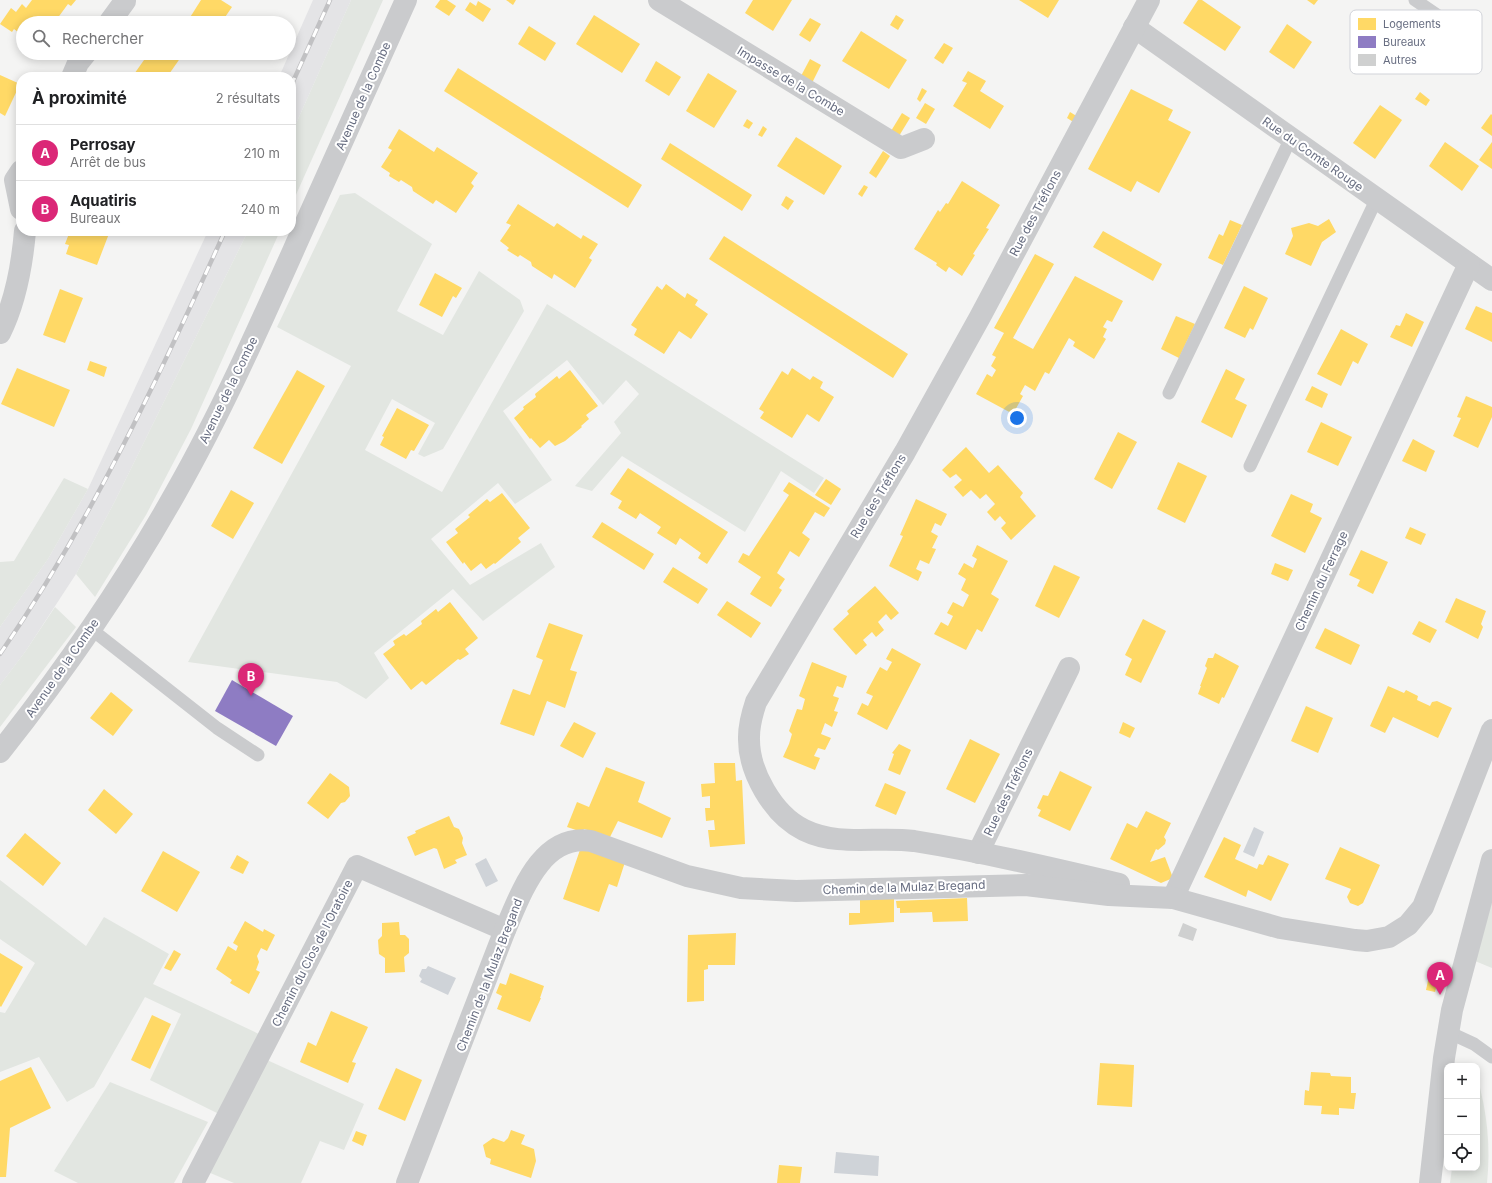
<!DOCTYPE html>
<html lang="fr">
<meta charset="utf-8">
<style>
:root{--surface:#fff;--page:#f2f2f2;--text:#202124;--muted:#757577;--line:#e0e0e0;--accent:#db2777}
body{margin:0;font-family:Inter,sans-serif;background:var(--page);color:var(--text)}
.controls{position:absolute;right:12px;bottom:12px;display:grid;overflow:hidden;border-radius:8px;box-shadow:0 2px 10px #0003}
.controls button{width:36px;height:36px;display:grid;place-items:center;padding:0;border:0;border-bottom:1px solid var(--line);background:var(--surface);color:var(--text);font:20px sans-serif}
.you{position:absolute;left:1017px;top:418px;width:14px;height:14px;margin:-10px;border:3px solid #fff;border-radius:50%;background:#1a73e8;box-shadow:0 0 0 6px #1a73e833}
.badge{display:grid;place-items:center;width:26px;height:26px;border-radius:50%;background:var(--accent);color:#fff;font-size:13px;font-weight:700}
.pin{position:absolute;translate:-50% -33px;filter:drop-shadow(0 1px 2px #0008)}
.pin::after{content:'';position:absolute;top:21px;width:14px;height:12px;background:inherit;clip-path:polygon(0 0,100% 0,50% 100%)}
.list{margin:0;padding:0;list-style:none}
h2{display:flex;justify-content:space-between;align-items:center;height:52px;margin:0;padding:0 16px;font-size:17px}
h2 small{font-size:13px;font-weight:400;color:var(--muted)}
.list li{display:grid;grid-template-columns:26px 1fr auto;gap:12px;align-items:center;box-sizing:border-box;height:56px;padding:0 16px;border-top:1px solid var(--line)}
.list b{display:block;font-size:15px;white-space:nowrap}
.list p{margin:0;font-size:13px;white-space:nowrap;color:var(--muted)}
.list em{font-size:13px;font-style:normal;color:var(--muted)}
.icon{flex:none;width:22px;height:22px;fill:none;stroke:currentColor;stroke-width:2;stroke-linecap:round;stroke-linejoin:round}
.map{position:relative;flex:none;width:1492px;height:1183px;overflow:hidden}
.search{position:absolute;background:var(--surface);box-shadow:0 2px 10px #0003;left:16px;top:16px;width:280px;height:44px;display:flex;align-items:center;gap:10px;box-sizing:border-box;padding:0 14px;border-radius:22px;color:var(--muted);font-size:15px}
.panel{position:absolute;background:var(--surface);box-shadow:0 2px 10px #0003;left:16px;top:72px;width:280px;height:164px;border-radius:16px}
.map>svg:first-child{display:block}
.built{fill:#e4e4e6}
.green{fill:#e2e6e1}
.water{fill:#cfd3d8}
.homes{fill:#ffd966}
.offices{fill:#8e7cc3}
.building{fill:#cfd0d0}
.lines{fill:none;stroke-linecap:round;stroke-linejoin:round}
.lane{stroke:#cacbcd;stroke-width:13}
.street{stroke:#cacbcd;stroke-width:22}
.rail-casing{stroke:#c1c1c3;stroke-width:4.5}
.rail{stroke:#fff;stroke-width:3;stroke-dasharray:9;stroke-linecap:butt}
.labels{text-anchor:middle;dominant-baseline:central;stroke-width:4;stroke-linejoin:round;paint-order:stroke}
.street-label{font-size:12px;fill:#676d81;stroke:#fff}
.key{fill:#fff;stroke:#d1d3d9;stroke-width:1}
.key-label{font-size:11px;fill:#676d81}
</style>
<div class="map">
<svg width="1492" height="1183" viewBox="0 0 1492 1183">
<rect width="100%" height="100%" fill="#f4f4f3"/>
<!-- built -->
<g class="built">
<path d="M313 0H351L291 135V77H279Z"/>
<path d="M208 231H248L115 501 76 574 25 652 0 685V627L48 559 88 489Z"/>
</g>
<!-- green -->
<g class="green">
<path d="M351 0H383L291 206V135Z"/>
<path d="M355 193 432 244 397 311 443 335 479 271 520 300 524 311 443 449 424 457 418 454 435 423 392 399 365 450 442 492 547 304 824 478 814 493 781 471 745 532 622 456 592 491 575 486 621 433 614 422 639 394 626 380 603 405 567 360 503 411 552 480 515 504 498 483 431 539 470 585 541 543 555 567 483 621 453 589 374 653 389 678 366 699 337 682 188 662 351 366 277 327 340 195Z"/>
<path d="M248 231H280L191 429 146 515 95 597 76 574 115 501Z"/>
<path d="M64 478 88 489 48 559 0 627V562L14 561Z"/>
<path d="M55 607 76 627 0 727V685L25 652Z"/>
<path d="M0 880 86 946 104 917 169 954 153 984 259 1034 219 1114 150 1080 181 1014 145 997 94 1087 67 1102 39 1057 0 1072V1012L5 1013 35 963 0 939Z"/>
<path d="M1492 901V968L1475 961Z"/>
<path d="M267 1060 364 1104 344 1150 320 1141 301 1183H234L208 1172Z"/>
<path d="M1477 1076C1487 1112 1491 1146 1487 1183H1450L1452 1168H1477Z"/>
<path d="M110 1082 208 1122 174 1183H78L54 1171Z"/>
</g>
<!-- water -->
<g class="water">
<path d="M1254 827 1264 832 1254 857 1243 852Z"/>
<path d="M486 858 498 881 486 887 475 864Z"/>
<path d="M428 966 456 978 448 995 420 982 422 979 419 976 422 969H426Z"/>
<path d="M836 1152 879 1156 878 1176 834 1173Z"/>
</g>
<!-- homes -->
<g class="homes">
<path d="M32 0H76L71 6 68 4 54 23H23V36L14 29 12 32 0 24 11 8 16 12 22 4 26 8Z"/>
<path d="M201 0H221L232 7 221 23H195L189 19Z"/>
<path d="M440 0H447L456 6 449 16 435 7Z"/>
<path d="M506 0H516L513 5Z"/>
<path d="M753 0H792L773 31 745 13Z"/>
<path d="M1019 0H1059L1048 18Z"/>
<path d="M1198 0H1202L1241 27 1225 51 1183 23Z"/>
<path d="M1307 0H1318L1314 5Z"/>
<path d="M478 1 491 9 483 22 465 10 470 2 476 6Z"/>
<path d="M594 15 640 44 622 73 576 44Z"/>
<path d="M896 15 904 20 898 30 890 25Z"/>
<path d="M810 18 821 24 810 42 799 35Z"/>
<path d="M1287 24 1312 42 1294 69 1269 52Z"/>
<path d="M529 26 556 43 545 61 518 44Z"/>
<path d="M861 31 907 60 889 89 842 61Z"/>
<path d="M944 43 953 48 943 64 934 58Z"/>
<path d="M149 53H175L181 57 167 77H132Z"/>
<path d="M810 59 821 65 812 83 801 76Z"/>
<path d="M656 61 681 77 669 96 645 81Z"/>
<path d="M458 68 642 185 628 208 444 91Z"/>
<path d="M968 71 986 81 980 91 1004 106 990 129 953 106 967 83 962 81Z"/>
<path d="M708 73 737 91 714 128 686 111Z"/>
<path d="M0 75 20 84 5 116 0 113Z"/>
<path d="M922 88 927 91 920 102 917 99Z"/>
<path d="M1131 89 1173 110 1168 120 1191 132 1159 193 1137 181 1131 192 1088 169Z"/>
<path d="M1420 92 1430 100 1426 106 1415 99Z"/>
<path d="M925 103 935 109 926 124 916 118Z"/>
<path d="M1380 105 1402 120 1375 159 1353 143Z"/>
<path d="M1070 112 1078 117 1075 123 1067 118Z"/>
<path d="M902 113 910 118 899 136 891 131Z"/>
<path d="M1491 114 1492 115V136L1481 128Z"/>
<path d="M747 119 753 123 749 129 743 126Z"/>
<path d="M763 126 767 129 762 137 758 135Z"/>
<path d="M399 129 434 152 437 147 478 173 471 183 474 186 456 213 436 200 433 204 413 191 412 187 401 180 399 182 389 176 390 173 381 167 392 150 388 148Z"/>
<path d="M796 137 842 166 824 195 777 166Z"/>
<path d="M1445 142 1479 166 1462 191 1429 166Z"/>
<path d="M1492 142V169L1479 160Z"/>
<path d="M670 143 752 195 742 211 661 159Z"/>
<path d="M883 151 890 156 876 178 869 173Z"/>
<path d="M962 181 1000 205 986 228 989 229 973 254 975 255 962 276 949 267 946 272 936 265 937 263 914 249 938 210 940 212 946 203 948 204Z"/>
<path d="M864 185 868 187 862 197 858 194Z"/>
<path d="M786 196 794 201 788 210 781 205Z"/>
<path d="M518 204 554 227 557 223 581 239 583 235 598 244 589 258 592 260 575 288 554 274 552 279 532 266 531 262 520 255 518 257 507 250 509 248 500 241 511 225 506 223Z"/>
<path d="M1329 219 1336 232 1322 242 1311 266 1285 254 1293 236 1291 228 1309 223 1318 226Z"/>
<path d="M1230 220 1242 225 1223 265 1208 258 1219 234 1223 236Z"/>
<path d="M70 231H110L97 265 66 254 69 245 65 244Z"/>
<path d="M1103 231 1162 264 1153 281 1093 247Z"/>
<path d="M724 236 908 354 893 378 709 259Z"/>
<path d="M1035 254 1054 264 1013 338 1033 349 1075 276 1123 301 1112 322 1107 320 1103 327 1107 329 1103 337 1106 339 1094 359 1073 346 1075 342 1069 338 1049 374 1045 372 1035 391 1025 385 1020 394 1023 396 1013 414 976 394 987 374 992 377 996 370 991 366 996 357 992 355 1004 333 994 328Z"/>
<path d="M435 273 462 288 456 298 453 296 442 317 419 305Z"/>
<path d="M666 284 685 298 687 293 698 300 695 305 708 314 691 339 679 331 664 354 634 335 637 329 631 325 657 286 662 290Z"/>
<path d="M1244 286 1268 298 1253 330 1250 328 1245 338 1224 328Z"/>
<path d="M60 289 83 298 65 343 43 335Z"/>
<path d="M1476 306 1492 313V342L1465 329Z"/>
<path d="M1406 313 1424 322 1412 347 1390 337 1396 325 1400 326Z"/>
<path d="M1176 316 1195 324 1179 358 1161 349Z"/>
<path d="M1341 329 1368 344 1358 364 1353 361 1341 386 1317 374Z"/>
<path d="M90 361 107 367 104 377 87 370Z"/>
<path d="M17 368 70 390 54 427 1 404Z"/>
<path d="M792 368 810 380 813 376 823 382 820 388 834 397 819 422 807 414 792 438 760 418 764 412 759 409 782 371 788 375Z"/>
<path d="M1226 369 1245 379 1235 399 1247 405 1232 438 1201 422Z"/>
<path d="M297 370 325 386 282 464 253 448Z"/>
<path d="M570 370 598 406 586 415 589 419 581 426 582 427 565 441 555 446 549 440 540 448 531 438 530 439 514 418 524 409 523 407 536 397 535 394 557 376 559 379Z"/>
<path d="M1312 386 1328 394 1322 408 1305 400Z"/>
<path d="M1466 396 1492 407V417L1478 448 1453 436 1461 418 1457 417Z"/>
<path d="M397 408 429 425 414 451 411 450 406 459 380 445 384 437 382 436Z"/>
<path d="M1321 422 1352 437 1338 466 1307 452Z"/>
<path d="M1118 432 1137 442 1112 489 1094 479Z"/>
<path d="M1413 439 1435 451 1426 472 1402 461Z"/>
<path d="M966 447 989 473 998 465 1023 493 1020 497 1036 516 1011 540 1001 528 1006 523 1000 516 995 521 987 512 995 504 986 494 980 499 971 490 963 497 954 487 962 480 956 474 950 478 942 470Z"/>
<path d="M1178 462 1207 476 1185 523 1157 509Z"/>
<path d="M628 468 728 532 707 564 698 558 701 553 680 538 676 545 657 533 661 527 640 513 636 519 618 508 622 501 610 494Z"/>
<path d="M826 479 841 489 831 505 815 495Z"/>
<path d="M789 482 830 508 824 517 815 512 802 533 810 539 799 557 790 551 777 573 785 579 779 588 782 590 771 607 750 594 761 577 738 562 743 553 749 556 789 495 783 491Z"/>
<path d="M231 490 254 503 233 539 211 526Z"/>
<path d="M502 493 530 528 518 538 521 542 495 564 494 563 486 569 481 563 471 571 464 562 463 564 446 542 458 533 455 529 470 517 468 515 487 499 490 502Z"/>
<path d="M1291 494 1313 504 1310 512 1322 518 1305 553 1271 536Z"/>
<path d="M916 499 947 514 941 526 935 523 931 532 938 536 932 548 936 549 929 564 920 560 916 569 922 572 918 581 889 566 903 536 900 535Z"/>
<path d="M602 522 654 554 644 570 592 537Z"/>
<path d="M1410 527 1426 534 1421 545 1405 538Z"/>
<path d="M977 545 1008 561 991 594 999 599 982 632 977 629 966 650 934 634 941 622 948 626 953 616 947 613 953 602 963 607 969 595 961 590 966 579 958 574 964 563 973 568 977 559 972 556Z"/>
<path d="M1361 550 1388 562 1373 594 1357 586 1360 580 1349 575Z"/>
<path d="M1275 563 1293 570 1288 581 1271 574Z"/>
<path d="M1054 565 1080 577 1059 618 1035 606Z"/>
<path d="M673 567 708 589 698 604 663 582Z"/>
<path d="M875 586 899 613 891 620 886 614 878 622 884 630 876 637 872 632 863 640 867 645 856 655 833 629 849 614 847 611Z"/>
<path d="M1456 598 1486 611 1481 624 1483 627 1478 639 1445 622Z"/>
<path d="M727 601 761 623 751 638 717 615Z"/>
<path d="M450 602 478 638 465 649 469 654 460 660 458 659 426 685 422 681 411 690 383 654 395 645 393 641 404 634 406 636 422 624 421 621 436 609 438 612Z"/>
<path d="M1143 619 1166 631 1141 683 1125 675 1132 659 1125 655Z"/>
<path d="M1419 621 1437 630 1430 643 1412 634Z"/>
<path d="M549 623 583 635 570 670 577 672 565 708 547 701 534 736 500 724 513 689 530 695 543 660 536 657Z"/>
<path d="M1325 628 1360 645 1351 665 1315 648Z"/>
<path d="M892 648 921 664 887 730 857 714 862 703 868 706 873 696 866 693 880 667 887 671 892 662 886 659Z"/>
<path d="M1215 653 1239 666 1224 698 1222 697 1219 704 1198 694 1201 686H1200L1207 668 1205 666 1208 658H1213Z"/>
<path d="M812 662 847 676 843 688 837 686 833 696 839 698 834 711 838 712 832 727 825 723 821 734 831 738 825 750 818 748 814 756 820 758 815 770 783 757 789 744 792 734 789 731 797 709 802 710 805 699 799 696Z"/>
<path d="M1388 686 1404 693 1406 690 1418 696 1417 700 1430 706 1432 702 1437 701 1452 708 1438 738 1393 717 1385 733 1370 726Z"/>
<path d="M111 692 133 710 113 736 90 718Z"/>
<path d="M1306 706 1333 718 1318 753 1291 741Z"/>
<path d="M574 722 596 733 583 758 560 746Z"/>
<path d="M1123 722 1135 728 1130 738 1119 733Z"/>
<path d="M970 739 1000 754 975 803 946 789Z"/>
<path d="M899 744 911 750 900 775 888 770 894 754 892 753Z"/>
<path d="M714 763H735L736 781 742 780 745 844 710 847 708 830H715L714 820 706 821 705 808H710V796L702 797 701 784 715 783Z"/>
<path d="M606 767 645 782 638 802 671 818 662 838 618 821 610 837 584 829 582 832 567 827 577 802 589 807Z"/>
<path d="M1060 771 1092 787 1070 831 1038 816 1041 810 1037 808 1043 795 1048 796Z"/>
<path d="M330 773 349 787 350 796 345 802 341 803 328 819 307 803Z"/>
<path d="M885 783 906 792 896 815 875 806Z"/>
<path d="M104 789 133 814 116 834 88 810Z"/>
<path d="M1146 811 1171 823 1164 837 1166 840 1165 844 1158 850 1156 849 1150 862 1165 857 1173 878 1161 883 1110 859 1127 823 1137 828Z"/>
<path d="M449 816 454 827 459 829 463 838 462 843 467 855 455 860 457 863 444 869 437 849 434 848 415 856 407 837 416 833 415 831Z"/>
<path d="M25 833 61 863 43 886 6 856Z"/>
<path d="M1224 837 1241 845 1235 859 1257 869 1259 864 1263 865 1268 855 1289 864 1271 901 1248 890 1246 897 1204 877Z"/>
<path d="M581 847 625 862 617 887 609 884 599 912 563 899Z"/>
<path d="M1340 847 1380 865 1363 903 1358 906 1350 903 1347 897 1351 889 1325 879Z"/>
<path d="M163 851 200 872 177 912 141 891Z"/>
<path d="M237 855 249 862 243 874 230 868Z"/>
<path d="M894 898V922L849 925V913H860V899Z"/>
<path d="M967 898 968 921 933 922 932 912 900 913V908H897L896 901Z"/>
<path d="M245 921 263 932 264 929 275 935 267 951 261 948 257 956 259 962 256 970 260 972 249 994 230 983 232 980 216 969 228 946 236 951 238 946 233 943Z"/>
<path d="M399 922 400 935H405L409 939V953L404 957 405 972 385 973V958L379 954 378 940 382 936V923Z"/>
<path d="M736 933 735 965H708V969L704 970V1001L687 1002 688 935Z"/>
<path d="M174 950 181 954 171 971 164 968Z"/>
<path d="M0 953 23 967 1 1007 0 1006Z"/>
<path d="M510 973 544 986 540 998H541L530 1022 497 1009 502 996 496 993 500 983 506 985Z"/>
<path d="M1429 976 1438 979 1435 992 1426 990Z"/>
<path d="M331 1011 368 1027 352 1062 356 1063 348 1083 300 1062 308 1042 316 1046Z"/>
<path d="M152 1015 171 1024 150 1069 131 1060Z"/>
<path d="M1100 1063 1134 1065 1132 1107 1097 1105Z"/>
<path d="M31 1067 51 1108 10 1128 6 1177H0V1081Z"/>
<path d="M396 1068 422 1080 405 1121 378 1109Z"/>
<path d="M1311 1072 1330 1073 1331 1076 1351 1077V1093H1356L1354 1109 1339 1108V1115L1321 1114 1322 1106 1304 1105 1305 1090 1309 1091Z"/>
<path d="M511 1130 525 1135 521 1144 534 1149 536 1161 531 1178 490 1164 491 1159 486 1157 483 1145 493 1138 504 1142 508 1138Z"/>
<path d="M356 1131 367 1135 363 1146 352 1141Z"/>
<path d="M779 1165 802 1167 800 1183H777Z"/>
</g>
<!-- offices -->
<path class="offices" d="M232 680 293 716 276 746 215 711Z"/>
<!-- building -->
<path class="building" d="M1183 923 1197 929 1193 941 1178 936Z"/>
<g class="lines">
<!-- lane -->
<g class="lane">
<path d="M1415 0 1462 32"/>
<path d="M1169 393 1291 138"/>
<path d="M1250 466 1377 198"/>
<path d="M91 629 217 728 258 755"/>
<path d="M1448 1032 1474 1044 1492 1057"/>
</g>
<!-- street -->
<g class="street">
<path d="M659 0 901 148 924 139"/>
<path d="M109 23 125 1"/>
<path d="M1134 27 1492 280"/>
<path d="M72 77 78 63 86 53"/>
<path d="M21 171 15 180 21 209"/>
<path d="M0 333C16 301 22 266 25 231"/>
<path d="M0 752C65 670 125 583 176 492 222 411 260 325 298 240 334 160 370 80 406 0"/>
<path d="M978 853 1069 668"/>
<path d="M1119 884C1051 868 983 852 914 841 877 836 839 847 804 830 773 815 748 771 749 737 749 725 752 714 756 702L905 452 980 317 1149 0"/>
<path d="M1173 898 1469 264"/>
<path d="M193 1183 357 866 505 930"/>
<path d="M407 1183 505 930C521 894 541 833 591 841L687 876 741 888 796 891 1026 885 1109 895 1173 898 1280 928 1355 940 1367 941 1389 937 1408 925 1423 907 1492 730"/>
<path d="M1430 1183 1444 1058 1452 1010 1492 860"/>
</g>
<defs>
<g id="rail">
<path d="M291 86 330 0"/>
<path d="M0 654C91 522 159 377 225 231"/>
</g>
</defs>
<!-- rail casing -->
<use href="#rail" class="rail-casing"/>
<!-- rail -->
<use href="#rail" class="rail"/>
</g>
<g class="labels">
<!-- street labels -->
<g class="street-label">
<text transform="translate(791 81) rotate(31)">Impasse de la Combe</text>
<text transform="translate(363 96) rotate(-66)">Avenue de la Combe</text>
<text transform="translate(1313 154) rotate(35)">Rue du Comte Rouge</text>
<text transform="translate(1035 213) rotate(-62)">Rue des Tréflons</text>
<text transform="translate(228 390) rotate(-64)">Avenue de la Combe</text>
<text transform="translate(878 496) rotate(-59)">Rue des Tréflons</text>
<text transform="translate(1321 581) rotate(-65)">Chemin du Ferrage</text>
<text transform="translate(62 668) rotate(-55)">Avenue de la Combe</text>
<text transform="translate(1008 792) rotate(-64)">Rue des Tréflons</text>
<text transform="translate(904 887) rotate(-2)">Chemin de la Mulaz Bregand</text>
<text transform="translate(312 953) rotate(-63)">Chemin du Clos de l'Oratoire</text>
<text transform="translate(489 975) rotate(-69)">Chemin de la Mulaz Bregand</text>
</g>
</g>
<!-- legend -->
<rect x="1350" y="10" width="132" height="64" rx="6" class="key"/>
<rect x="1358" y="18" width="18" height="12" fill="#ffd966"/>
<rect x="1358" y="36" width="18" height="12" fill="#8e7cc3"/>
<rect x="1358" y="54" width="18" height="12" fill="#cfd0d0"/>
<g class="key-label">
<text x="1383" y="28">Logements</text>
<text x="1383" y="46">Bureaux</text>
<text x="1383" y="64">Autres</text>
</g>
</svg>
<div class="controls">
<button>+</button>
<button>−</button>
<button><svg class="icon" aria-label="locate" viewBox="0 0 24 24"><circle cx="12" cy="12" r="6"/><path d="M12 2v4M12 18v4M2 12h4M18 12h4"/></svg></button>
</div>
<div class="you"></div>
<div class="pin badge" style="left:1440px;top:995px">A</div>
<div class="pin badge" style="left:251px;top:696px">B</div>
<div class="search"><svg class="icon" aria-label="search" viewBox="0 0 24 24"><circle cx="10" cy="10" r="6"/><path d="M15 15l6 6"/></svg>Rechercher</div>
<section class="panel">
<h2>À proximité<small>2 résultats</small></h2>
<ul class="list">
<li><span class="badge">A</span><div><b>Perrosay</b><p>Arrêt de bus</p></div><em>210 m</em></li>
<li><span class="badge">B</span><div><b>Aquatiris</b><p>Bureaux</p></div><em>240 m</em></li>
</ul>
</section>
</div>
